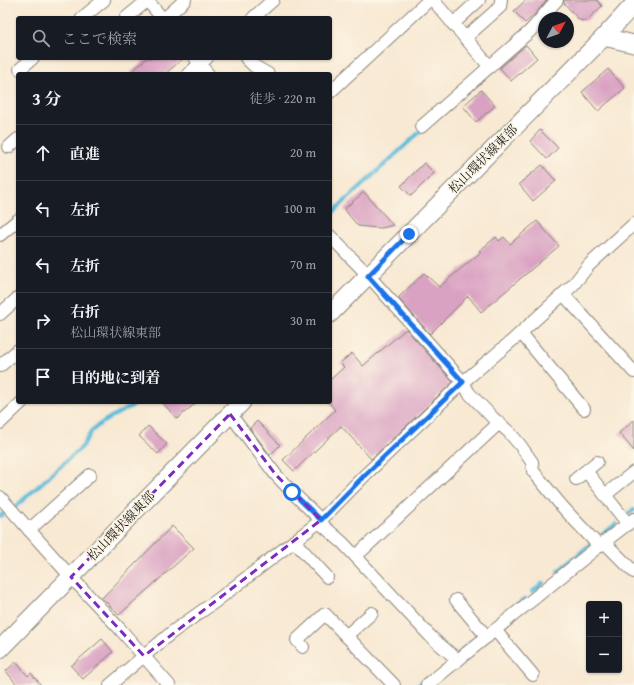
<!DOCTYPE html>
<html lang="ja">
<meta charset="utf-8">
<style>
:root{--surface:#171b24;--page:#242831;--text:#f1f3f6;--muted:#9ea1a6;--line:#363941}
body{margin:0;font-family:"Gentium Book Plus","Noto Serif JP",serif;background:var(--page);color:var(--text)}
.controls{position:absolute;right:12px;bottom:12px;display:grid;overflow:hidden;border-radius:4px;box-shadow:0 1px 3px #0004}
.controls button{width:36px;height:36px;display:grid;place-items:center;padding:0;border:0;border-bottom:1px solid var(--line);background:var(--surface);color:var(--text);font:20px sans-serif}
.compass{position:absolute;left:538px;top:12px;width:36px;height:36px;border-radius:50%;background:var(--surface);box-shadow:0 1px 3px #0004;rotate:49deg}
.stop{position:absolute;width:12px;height:12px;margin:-9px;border:3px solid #1a73e8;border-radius:50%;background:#fff}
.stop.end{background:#1a73e8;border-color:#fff;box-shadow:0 1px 4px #0008}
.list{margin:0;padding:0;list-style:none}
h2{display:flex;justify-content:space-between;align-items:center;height:52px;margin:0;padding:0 16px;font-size:17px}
h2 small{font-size:13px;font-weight:400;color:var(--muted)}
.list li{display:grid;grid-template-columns:26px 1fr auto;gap:12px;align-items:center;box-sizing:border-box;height:56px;padding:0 16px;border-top:1px solid var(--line)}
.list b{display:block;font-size:15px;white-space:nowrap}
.list p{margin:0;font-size:13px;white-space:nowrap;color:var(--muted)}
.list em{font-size:13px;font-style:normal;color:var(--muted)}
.icon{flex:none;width:22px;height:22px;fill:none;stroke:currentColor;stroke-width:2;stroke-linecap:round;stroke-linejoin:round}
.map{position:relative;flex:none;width:634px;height:685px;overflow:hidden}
.search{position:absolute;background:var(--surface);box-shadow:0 1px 3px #0004;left:16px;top:16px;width:316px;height:44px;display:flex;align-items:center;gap:10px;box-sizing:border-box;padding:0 14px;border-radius:4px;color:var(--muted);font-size:15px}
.panel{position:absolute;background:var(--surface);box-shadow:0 1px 3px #0004;left:16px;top:72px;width:316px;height:332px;border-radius:4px}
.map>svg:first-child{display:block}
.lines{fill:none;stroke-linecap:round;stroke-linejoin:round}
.stream{stroke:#5cbbda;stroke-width:4}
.building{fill:#d9a1c2}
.street-casing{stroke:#8a8278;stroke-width:14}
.secondary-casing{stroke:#8a8278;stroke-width:19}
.street{stroke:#fff;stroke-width:12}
.secondary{stroke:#fff;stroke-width:17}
.route{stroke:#1a73e8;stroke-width:5}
.marked{fill:none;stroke:#7b2cbf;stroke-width:3;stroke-dasharray:8 5;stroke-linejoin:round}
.labels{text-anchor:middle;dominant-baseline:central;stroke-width:3.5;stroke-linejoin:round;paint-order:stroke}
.street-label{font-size:13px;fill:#1c1c1c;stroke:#fcf5e5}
</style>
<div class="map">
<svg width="634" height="685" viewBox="0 0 634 685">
<rect width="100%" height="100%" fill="#fcf5e5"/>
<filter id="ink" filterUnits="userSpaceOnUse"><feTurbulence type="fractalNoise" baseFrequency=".025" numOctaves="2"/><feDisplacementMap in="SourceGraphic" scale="8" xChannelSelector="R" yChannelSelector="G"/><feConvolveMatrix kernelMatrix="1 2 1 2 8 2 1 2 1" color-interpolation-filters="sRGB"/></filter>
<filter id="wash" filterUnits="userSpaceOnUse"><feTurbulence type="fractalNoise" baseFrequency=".012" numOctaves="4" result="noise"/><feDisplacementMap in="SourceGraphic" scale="16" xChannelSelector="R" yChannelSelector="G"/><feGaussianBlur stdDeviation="0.9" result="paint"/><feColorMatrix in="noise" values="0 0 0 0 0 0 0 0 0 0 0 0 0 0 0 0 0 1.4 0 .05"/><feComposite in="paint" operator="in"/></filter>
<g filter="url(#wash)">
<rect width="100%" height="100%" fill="#f8e9d3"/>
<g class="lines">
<!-- stream -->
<g class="stream">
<path d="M330 215 423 129"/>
<path d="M15 507 82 447 91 432 97 426 111 417 140 402"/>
<path d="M629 513 634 510"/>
<path d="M0 516 6 512"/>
<path d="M602 535 616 524"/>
<path d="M558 571 591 544"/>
<path d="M532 592 543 583"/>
<path d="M513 608 525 598"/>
<path d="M489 627 507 613"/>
<path d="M462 649 477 637"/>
<path d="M418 685 427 678"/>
</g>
</g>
<g id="blocks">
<!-- building -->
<g class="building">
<path d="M526 0H547L536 13 525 23 514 11Z"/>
<path d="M564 0H597L602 6 586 21 579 20 564 3Z"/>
<path d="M526 45 537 58 511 81 500 68Z"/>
<path d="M147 58H184L165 74H129Z"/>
<path d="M608 69 625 88 598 111 582 92Z"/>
<path d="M481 90 495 106 476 122 463 106Z"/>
<path d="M540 130 558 148 547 159 530 141Z"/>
<path d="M424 163 434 173 411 196 401 186Z"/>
<path d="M542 165 556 181 533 201 519 184Z"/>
<path d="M364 192 393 225 382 228 367 227 358 226 344 209Z"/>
<path d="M537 221 559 246 481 312 468 296 430 334 398 298 424 273 439 287 481 252 479 251 496 237 499 241 504 237 510 244Z"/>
<path d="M406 329 453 382 371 459 341 426 294 471 283 460 335 410 330 404V380L344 367 340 363 352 353 363 366Z"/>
<path d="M162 402H197L177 419Z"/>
<path d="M634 420V451L619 433Z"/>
<path d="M257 421 280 445 270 455 250 428Z"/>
<path d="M148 426 167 444 158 454 139 436Z"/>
<path d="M172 526 194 548 119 615 102 598Z"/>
<path d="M102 639 113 652 83 679 71 666Z"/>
<path d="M16 662 28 676 31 673 41 685H17L6 671Z"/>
</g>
</g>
</g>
<g filter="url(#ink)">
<use href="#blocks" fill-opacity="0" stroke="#8a8278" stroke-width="1"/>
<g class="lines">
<defs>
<g id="street">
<path d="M147 0 162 18"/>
<path d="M433 0 490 67"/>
<path d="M82 18 104 0"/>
<path d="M126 18 148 0"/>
<path d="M165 18 185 0"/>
<path d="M253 18 273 0"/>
<path d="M453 24 479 0"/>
<path d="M465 38 500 7 501 0"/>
<path d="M246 58 254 66 268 74"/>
<path d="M196 59 208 74"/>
<path d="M20 69 33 58"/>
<path d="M188 74 207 58"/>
<path d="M330 92 429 0"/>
<path d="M421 127 529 32C539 22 547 10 557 0"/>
<path d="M9 147 18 139"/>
<path d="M0 235 18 220"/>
<path d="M330 236 368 275 463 382 469 393 493 418 509 432 520 445 532 462 533 471 560 504 569 514 599 546"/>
<path d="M563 294 634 372"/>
<path d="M0 314 18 298"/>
<path d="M521 333 584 409"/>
<path d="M0 366 18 350"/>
<path d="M230 414 276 475 292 492 321 520"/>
<path d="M0 423 22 402"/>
<path d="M586 471 628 524"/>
<path d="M576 479 597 462"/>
<path d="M605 495 634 472"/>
<path d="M0 497 71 577 120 629 169 685"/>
<path d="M319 522 343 543 432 638 458 660"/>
<path d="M29 530 90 475"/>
<path d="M294 541 327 577"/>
<path d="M604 542 634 572"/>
<path d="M356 556 499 423"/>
<path d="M456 600 487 637"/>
<path d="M495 630 533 675"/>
<path d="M346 636 372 613"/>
<path d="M303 647 297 640 325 614 394 685"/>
<path d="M110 685 171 633 216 601 319 522 365 475 463 382 514 339 573 285 589 265 634 224"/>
<path d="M427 685 599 546 634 519"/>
</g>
<g id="secondary">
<path d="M604 37 634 44"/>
<path d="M330 314 604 37 634 4"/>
<path d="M0 649 242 402"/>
</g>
</defs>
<!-- street casing -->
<use href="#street" class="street-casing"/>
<!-- secondary casing -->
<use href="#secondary" class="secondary-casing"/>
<!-- street -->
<use href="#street" class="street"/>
<!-- secondary -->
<use href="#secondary" class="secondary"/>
</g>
</g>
<g class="lines" filter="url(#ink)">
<!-- route -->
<path class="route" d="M292 492 321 520 365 475 463 382 368 276 409 234"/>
</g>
<!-- marked area -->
<path class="marked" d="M230 414 276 475 321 520 144 656 71 577Z"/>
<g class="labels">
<!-- street labels -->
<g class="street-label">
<text transform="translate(483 159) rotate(-45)">松山環状線東部</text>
<text transform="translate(121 526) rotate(-46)">松山環状線東部</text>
</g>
</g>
</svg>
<div class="controls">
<button>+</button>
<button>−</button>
</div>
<svg class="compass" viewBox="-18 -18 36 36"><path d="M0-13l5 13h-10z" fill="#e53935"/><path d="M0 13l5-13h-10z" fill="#9ea1a6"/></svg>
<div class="stop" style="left:292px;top:492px"></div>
<div class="stop end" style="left:409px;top:234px"></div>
<div class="search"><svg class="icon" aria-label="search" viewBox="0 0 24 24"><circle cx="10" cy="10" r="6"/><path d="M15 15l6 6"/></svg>ここで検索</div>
<section class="panel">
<h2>3 分<small>徒歩 · 220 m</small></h2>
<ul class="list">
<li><svg class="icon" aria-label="ahead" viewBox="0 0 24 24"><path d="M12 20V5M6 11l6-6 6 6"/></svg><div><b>直進</b></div><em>20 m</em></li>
<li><svg class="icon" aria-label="left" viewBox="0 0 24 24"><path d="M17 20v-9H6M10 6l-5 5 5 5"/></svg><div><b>左折</b></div><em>100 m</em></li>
<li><svg class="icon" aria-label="left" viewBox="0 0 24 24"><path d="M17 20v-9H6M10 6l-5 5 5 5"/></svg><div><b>左折</b></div><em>70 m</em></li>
<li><svg class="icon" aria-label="right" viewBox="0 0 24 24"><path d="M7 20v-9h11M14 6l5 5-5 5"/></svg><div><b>右折</b><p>松山環状線東部</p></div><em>30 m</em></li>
<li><svg class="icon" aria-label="arrive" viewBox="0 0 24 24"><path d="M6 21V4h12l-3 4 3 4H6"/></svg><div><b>目的地に到着</b></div></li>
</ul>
</section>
</div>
